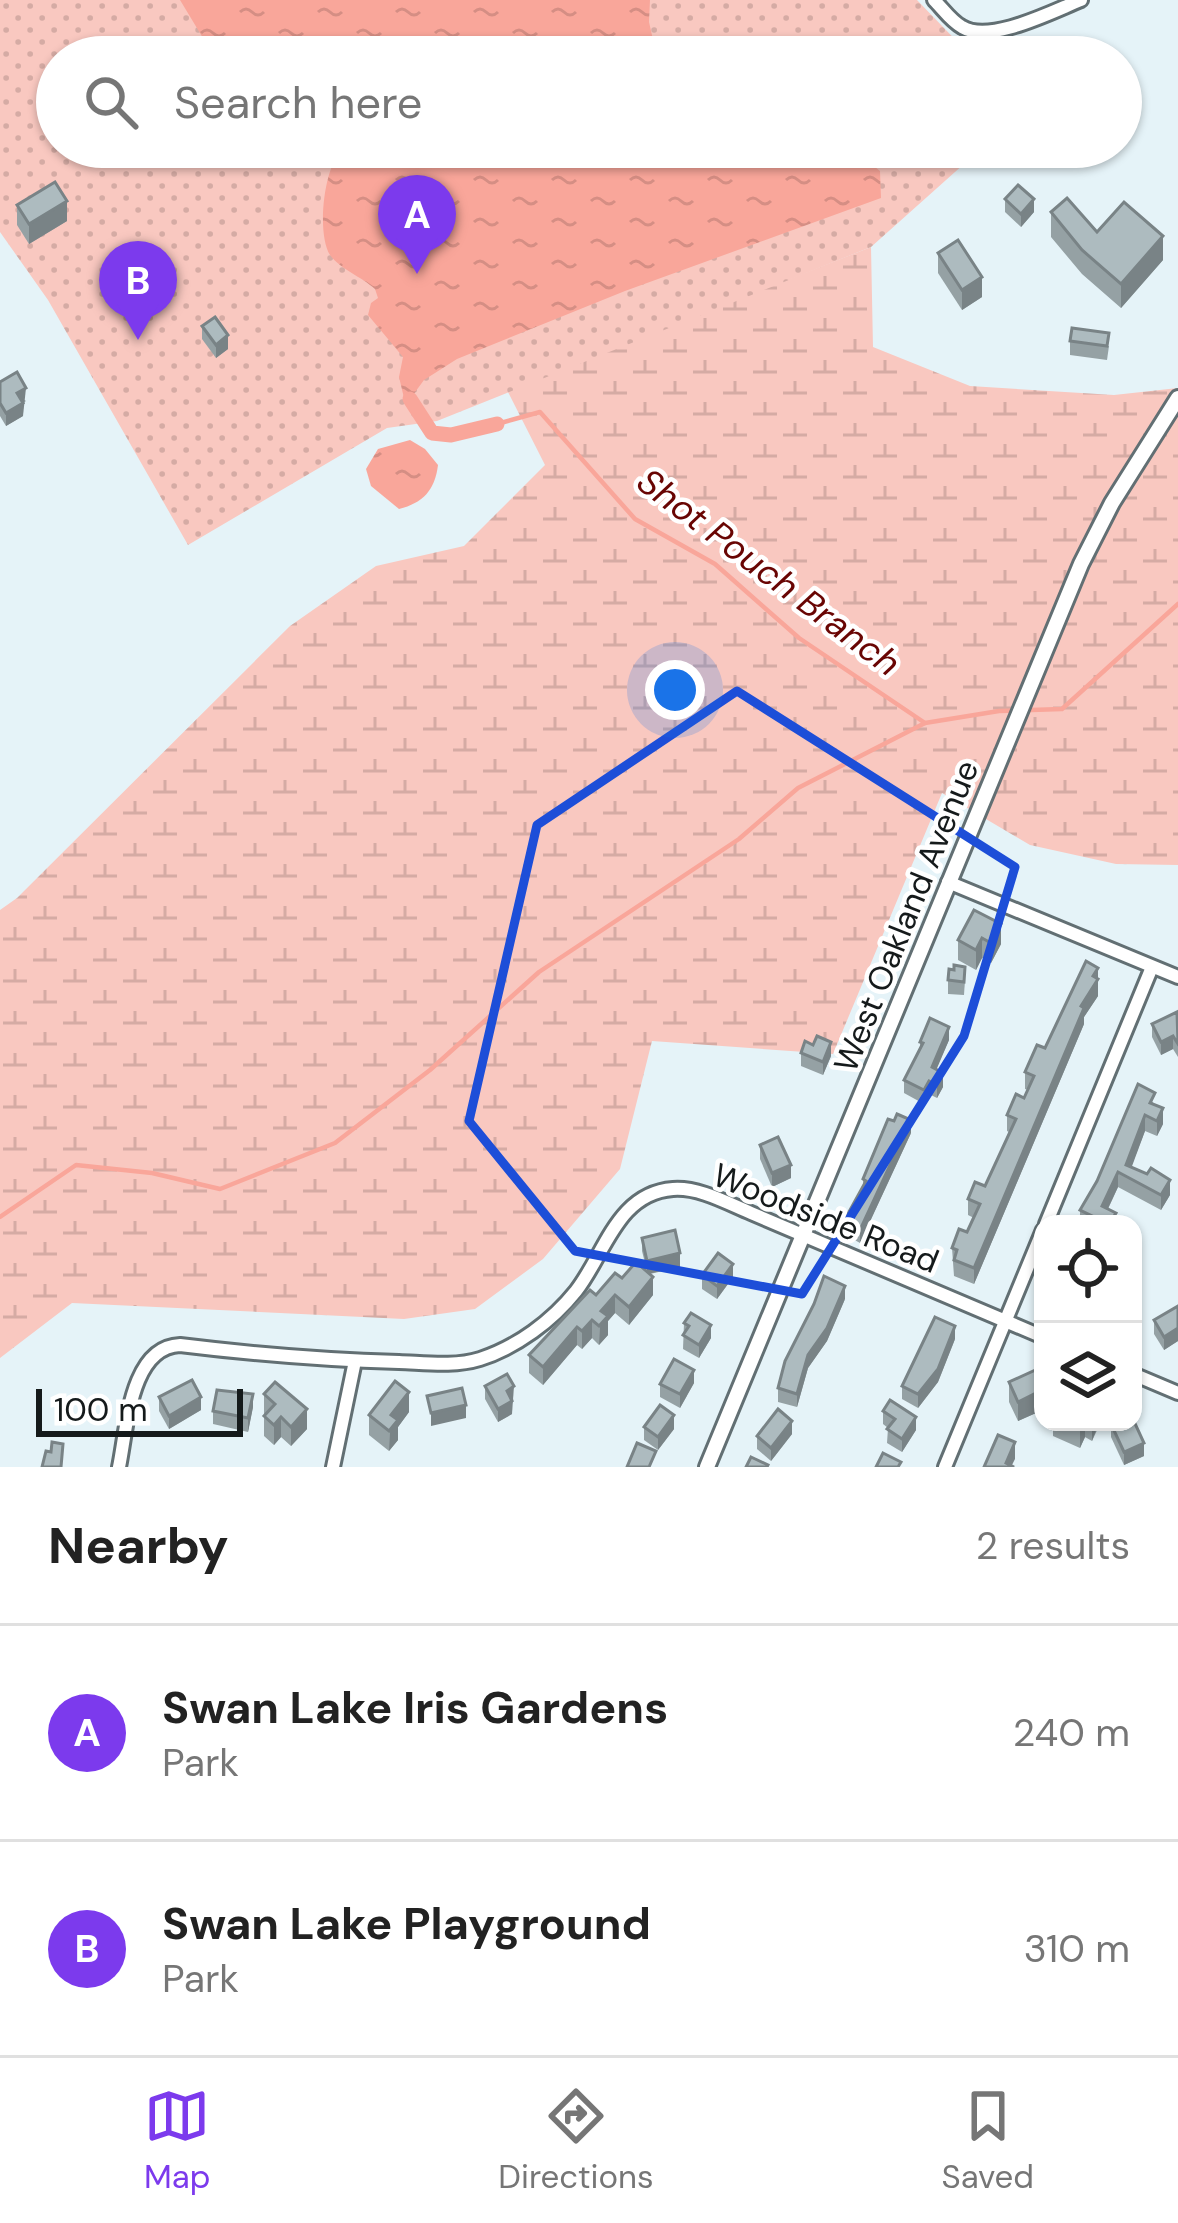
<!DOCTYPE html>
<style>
:root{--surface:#fff;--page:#f2f2f2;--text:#222;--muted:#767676;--line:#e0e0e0;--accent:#7c3aed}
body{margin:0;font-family:"DM Sans",sans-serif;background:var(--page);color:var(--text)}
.controls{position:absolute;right:36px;bottom:36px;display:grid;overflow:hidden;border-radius:24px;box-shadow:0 3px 9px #0004}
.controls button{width:108px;height:108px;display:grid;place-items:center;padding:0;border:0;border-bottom:3px solid var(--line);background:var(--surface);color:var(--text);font:60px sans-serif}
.scale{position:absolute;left:36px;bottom:30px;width:207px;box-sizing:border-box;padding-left:12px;border:6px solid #151a1b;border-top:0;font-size:33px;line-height:42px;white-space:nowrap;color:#151a1b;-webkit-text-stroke:9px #fff;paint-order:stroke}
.you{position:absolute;left:675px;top:690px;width:42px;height:42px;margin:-30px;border:9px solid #fff;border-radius:50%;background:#1a73e8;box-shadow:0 0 0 18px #1a73e833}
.badge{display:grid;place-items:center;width:78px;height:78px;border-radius:50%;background:var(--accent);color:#fff;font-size:39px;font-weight:700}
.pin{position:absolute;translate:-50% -99px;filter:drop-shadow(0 3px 6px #0008)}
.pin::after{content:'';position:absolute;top:63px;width:42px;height:36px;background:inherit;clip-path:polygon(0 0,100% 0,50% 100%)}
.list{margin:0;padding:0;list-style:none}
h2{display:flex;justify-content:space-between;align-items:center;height:156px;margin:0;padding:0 48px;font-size:51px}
h2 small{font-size:39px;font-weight:400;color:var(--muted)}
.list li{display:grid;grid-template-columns:78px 1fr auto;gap:36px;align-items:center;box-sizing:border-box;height:216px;padding:0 48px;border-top:3px solid var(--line)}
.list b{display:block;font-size:45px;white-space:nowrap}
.list p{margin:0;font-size:39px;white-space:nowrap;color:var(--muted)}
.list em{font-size:39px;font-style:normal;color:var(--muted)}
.icon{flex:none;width:66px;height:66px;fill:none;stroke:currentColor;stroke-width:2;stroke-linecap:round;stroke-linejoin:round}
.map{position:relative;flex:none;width:1178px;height:1467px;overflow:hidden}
.search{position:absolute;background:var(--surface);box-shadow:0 3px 9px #0004;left:36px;right:36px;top:36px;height:132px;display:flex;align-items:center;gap:30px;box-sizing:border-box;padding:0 42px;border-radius:66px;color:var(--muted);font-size:45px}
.sheet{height:588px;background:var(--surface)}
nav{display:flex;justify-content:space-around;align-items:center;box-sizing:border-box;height:168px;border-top:3px solid var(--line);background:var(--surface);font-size:33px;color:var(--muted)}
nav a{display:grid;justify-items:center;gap:6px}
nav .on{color:var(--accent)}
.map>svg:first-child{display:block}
.wetland{fill:url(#wetland-marsh)}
.park{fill:url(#park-dots)}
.water{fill:url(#water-ripples)}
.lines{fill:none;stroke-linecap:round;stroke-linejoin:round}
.stream{stroke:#f9a69a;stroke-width:4.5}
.canal{stroke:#f9a69a;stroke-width:15}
.minor-casing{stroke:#626f73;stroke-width:18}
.tertiary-casing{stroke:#626f73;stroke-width:20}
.minor{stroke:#fff;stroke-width:12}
.tertiary{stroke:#fff;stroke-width:14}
.wall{fill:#95a1a4}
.shaded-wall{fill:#798386}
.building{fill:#adbbbf;stroke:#798386;stroke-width:3}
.marked{fill:none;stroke:#1d4ed8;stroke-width:9;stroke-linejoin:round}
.labels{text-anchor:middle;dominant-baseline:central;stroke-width:9;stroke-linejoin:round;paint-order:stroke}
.street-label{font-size:33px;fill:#151a1b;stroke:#fff}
.water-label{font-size:36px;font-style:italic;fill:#690503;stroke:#fff}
</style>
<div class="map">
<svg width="1178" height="1467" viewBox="0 0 1178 1467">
<defs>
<pattern id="wetland-marsh" width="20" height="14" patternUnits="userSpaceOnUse" patternTransform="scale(3)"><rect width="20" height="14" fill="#f9c8c0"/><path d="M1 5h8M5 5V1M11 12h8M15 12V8" fill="none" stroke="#d5aba4"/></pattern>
<pattern id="park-dots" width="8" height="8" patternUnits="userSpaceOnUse" patternTransform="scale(3)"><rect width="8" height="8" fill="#f9c8c0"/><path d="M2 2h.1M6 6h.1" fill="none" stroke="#d5aba4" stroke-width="1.8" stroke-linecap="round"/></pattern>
<pattern id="water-ripples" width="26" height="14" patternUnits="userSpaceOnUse" patternTransform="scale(3)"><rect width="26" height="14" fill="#f9a69a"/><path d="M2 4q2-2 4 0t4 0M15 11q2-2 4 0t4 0" fill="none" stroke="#d58e84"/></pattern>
</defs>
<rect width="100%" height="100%" fill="#e5f3f8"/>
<!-- wetland -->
<path class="wetland" d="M871 247 873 347 970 386 1114 395 1178 388V865L1116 864 1030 845 942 793 833 1054 652 1041 620 1169 543 1259 475 1309 404 1319 72 1303 0 1358V910L17 898 290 626 376 566 464 546 545 465 507 390Z"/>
<!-- park -->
<path class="park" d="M0 0H917L972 57H57V147H983L871 247 437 421 387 428 188 545 48 300 0 232Z"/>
<!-- water -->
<g class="water">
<path d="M180 0H650L649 22 657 57H225L209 48Z"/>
<path d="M344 147H850L880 171 881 198 625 291 457 359 424 380 410 399 404 398 399 377 403 357 368 315 371 303 378 298 375 289C362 277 340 269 330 255 316 233 324 163 344 147Z"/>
<path d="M410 440 425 449 438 465C435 490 423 503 399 509L371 486 366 469 378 449Z"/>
</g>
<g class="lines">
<!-- stream -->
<g class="stream">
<path d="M497 424 540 412 635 519 715 564 799 638 925 723"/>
<path d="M0 1217 76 1165 152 1173 220 1189 335 1143 430 1070 539 972 739 839 798 788 925 723 999 711 1062 709 1178 604"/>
</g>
<!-- canal -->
<path class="canal" d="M410 399 432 433 451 435 497 424"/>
<defs>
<g id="minor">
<path d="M934 0C943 9 951 21 962 27 990 44 1053 11 1081 0"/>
<path d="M948 882 1178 977"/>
<path d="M1046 1224 1152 967"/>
<path d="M1133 1374 1178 1393"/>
<path d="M119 1467C127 1429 130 1347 180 1345 253 1354 325 1360 399 1362 426 1363 454 1367 480 1359 517 1347 552 1321 576 1291 605 1254 617 1193 673 1189 699 1187 727 1203 751 1213L1043 1337"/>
<path d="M333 1467 355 1361"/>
<path d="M945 1467 1043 1230"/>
</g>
<path id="tertiary" d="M707 1467 1081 564 1112 503 1178 398"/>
</defs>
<!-- minor casing -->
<use href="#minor" class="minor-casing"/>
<!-- tertiary casing -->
<use href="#tertiary" class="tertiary-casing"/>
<!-- minor -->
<use href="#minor" class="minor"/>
<!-- tertiary -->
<use href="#tertiary" class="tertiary"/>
</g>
<!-- wall -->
<g class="wall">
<path d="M1005 199 1034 212 1021 227 1005 212Z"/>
<path d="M17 205 67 221 29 244 17 225Z"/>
<path d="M1051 212 1097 232 1163 260 1121 308 1082 274 1051 237Z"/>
<path d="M938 253 982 297 962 310 938 273Z"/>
<path d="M202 326 228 349 216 358 202 339Z"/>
<path d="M1070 341 1109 346 1107 360 1070 355Z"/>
<path d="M0 382 26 401 23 403V416L6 426 0 416Z"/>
<path d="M974 910 1001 944 991 963 982 958 976 970 958 960V940Z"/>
<path d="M1098 968V996L1084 1017V1024L974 1284 954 1276 952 1248 967 1232 974 1218 968 1215V1199L985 1186 1009 1132 1007 1131V1115L1024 1098 1028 1090 1025 1089V1072L1045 1048Z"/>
<path d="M954 970 965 980 964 995 948 994V980Z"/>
<path d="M1178 1015V1057L1173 1049 1161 1055 1152 1037V1024Z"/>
<path d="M949 1040 936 1069 943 1087 937 1098 929 1094 924 1104 904 1093V1080L920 1049V1042Z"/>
<path d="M801 1053 831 1056 823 1075 801 1066Z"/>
<path d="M1138 1084 1155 1105 1163 1124 1157 1136 1145 1131 1131 1167 1170 1195 1161 1210 1118 1187 1108 1209 1116 1224H1080V1210L1097 1181Z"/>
<path d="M911 1133 860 1243 844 1234V1221L863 1186V1179Z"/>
<path d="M760 1145 791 1178 772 1187 760 1159Z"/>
<path d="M642 1238 680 1267 650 1274 653 1295 629 1325 615 1313 608 1321V1335L599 1345 592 1338 582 1349 577 1345 543 1385 529 1373V1355L596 1295 622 1278 647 1271 642 1251Z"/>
<path d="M702 1275 733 1277 717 1299 702 1289Z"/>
<path d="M845 1299 827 1341 808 1368 797 1407 778 1402V1388Z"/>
<path d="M1178 1306V1341L1164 1350 1154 1334V1320Z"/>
<path d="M684 1323 711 1338 699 1358 683 1349Z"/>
<path d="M955 1339 938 1382 918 1408 902 1399V1386Z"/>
<path d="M1042 1367 1040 1421 1036 1413 1018 1421 1009 1402V1382Z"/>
<path d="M694 1383 680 1408 660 1397V1384Z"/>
<path d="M485 1386 514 1400 512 1401V1414L498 1422 485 1399Z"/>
<path d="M264 1394 307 1429 291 1446 281 1437 274 1445 264 1436Z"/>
<path d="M159 1397 201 1410 169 1429 159 1411Z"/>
<path d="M253 1407 248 1432 213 1424V1411Z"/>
<path d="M883 1411 916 1430 902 1452 887 1443 888 1428 883 1424Z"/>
<path d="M409 1412 398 1427V1440L389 1451 369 1435V1415Z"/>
<path d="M1053 1422H1099V1426L1092 1441 1085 1437 1080 1448 1053 1436Z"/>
<path d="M1111 1424 1144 1456 1124 1465 1111 1437Z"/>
<path d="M644 1427 674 1429 658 1450 644 1440Z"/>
<path d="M792 1434 771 1461 757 1449V1436Z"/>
</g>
<!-- shaded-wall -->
<g class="shaded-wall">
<path d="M1034 199V212L1021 227V214Z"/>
<path d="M67 201V221L29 244V224Z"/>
<path d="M1163 236V260L1121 308V284Z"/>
<path d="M982 277V297L962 310V290Z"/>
<path d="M228 335V349L216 358V345Z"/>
<path d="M26 388 23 416 6 426V413L17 393Z"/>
<path d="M1001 924V944L991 963V943Z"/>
<path d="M982 938V958L976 970V950Z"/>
<path d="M1098 968V996L1084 1017V1024L974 1284V1268Z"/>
<path d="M949 1027V1040L932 1080V1067Z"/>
<path d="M1173 1036V1049L1161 1055V1042Z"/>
<path d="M831 1042V1056L823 1075V1062Z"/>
<path d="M943 1073V1087L937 1098V1085Z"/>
<path d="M929 1081V1094L924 1104V1090Z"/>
<path d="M1163 1108V1124L1157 1136V1121Z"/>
<path d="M1145 1115V1131L1128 1177 1126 1165Z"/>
<path d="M911 1120V1133L860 1243V1230Z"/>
<path d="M791 1165V1178L772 1187V1173Z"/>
<path d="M1118 1172V1187L1102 1221V1206Z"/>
<path d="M1170 1180V1195L1161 1210V1195Z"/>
<path d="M680 1253V1267L647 1274V1261Z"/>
<path d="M733 1264V1277L717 1299V1286Z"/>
<path d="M653 1277V1295L629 1325V1307Z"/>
<path d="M845 1286V1299L827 1341 808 1368 797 1407V1394L808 1355Z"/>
<path d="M615 1295V1313L608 1321V1335L599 1345 601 1311Z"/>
<path d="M592 1320V1338L582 1349V1331Z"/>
<path d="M711 1325V1338L699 1358V1345Z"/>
<path d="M955 1326V1339L938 1382 918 1408V1394Z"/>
<path d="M577 1327V1345L543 1385V1367Z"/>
<path d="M1178 1328V1341L1164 1350V1337Z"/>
<path d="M694 1370V1383L680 1408V1394Z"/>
<path d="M514 1386 512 1414 498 1422V1409L507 1391Z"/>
<path d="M409 1392V1412L398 1427V1440L389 1451 391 1415Z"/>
<path d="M1036 1393V1413L1018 1421V1402Z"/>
<path d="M253 1394V1407L248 1432V1418Z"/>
<path d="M201 1397V1410L169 1429V1416Z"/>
<path d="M1043 1400V1420L1040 1421V1401Z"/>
<path d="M466 1405V1418L431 1426V1413Z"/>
<path d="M307 1409V1429L291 1446V1427Z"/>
<path d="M674 1415V1429L658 1450V1437Z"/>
<path d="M281 1417V1437L274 1445V1425Z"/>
<path d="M916 1417V1430L902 1452V1439Z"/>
<path d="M792 1421V1434L771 1461V1448Z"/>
<path d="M1083 1422H1085V1437L1080 1448V1428Z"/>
<path d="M1092 1422H1099L1092 1441Z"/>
<path d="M1015 1442V1459L1011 1467 1006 1463Z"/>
<path d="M1144 1443V1456L1124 1465V1452Z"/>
</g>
<!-- building -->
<g class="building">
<path d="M55 182 67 201 29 224 17 205Z"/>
<path d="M1018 185 1034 199 1021 214 1005 199Z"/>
<path d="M1067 198 1097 232 1124 202 1163 236 1121 284 1082 250 1051 212Z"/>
<path d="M958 240 982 277 962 290 938 253Z"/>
<path d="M215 317 228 335 216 345 202 326Z"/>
<path d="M1072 328 1109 333 1107 346 1070 341Z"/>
<path d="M17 372 26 388 17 393 23 403 6 413 0 403V382Z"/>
<path d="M974 910 1001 924 991 943 982 938 976 950 958 940Z"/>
<path d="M1086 961 1098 968 1093 976 1098 979 1081 1006 1084 1008 974 1268 954 1260 957 1250 952 1248 959 1229 967 1232 980 1204 968 1199 975 1182 985 1186 1016 1119 1007 1115 1016 1094 1024 1098 1034 1076 1025 1072 1037 1045 1045 1048Z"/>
<path d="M954 965 965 967 964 982 948 980 949 969 954 970Z"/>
<path d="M1177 1012 1178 1044 1173 1036 1161 1042 1152 1024Z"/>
<path d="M930 1018 949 1027 932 1067 943 1073 937 1085 929 1081 924 1090 904 1080 923 1043 920 1042Z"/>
<path d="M817 1036 831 1042 823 1062 801 1053 805 1041 813 1045Z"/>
<path d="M1138 1084 1155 1093 1150 1103 1163 1108 1157 1121 1145 1115 1126 1165 1147 1174 1151 1168 1170 1180 1161 1195 1118 1172 1102 1206 1116 1213 1109 1224 1080 1210 1097 1181Z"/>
<path d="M897 1114 911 1120 860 1230 844 1221 866 1181 863 1179 888 1119 894 1121Z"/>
<path d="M778 1137 791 1165 772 1173 760 1145Z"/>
<path d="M675 1230 680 1253 647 1261 642 1238Z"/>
<path d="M718 1253 733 1264 717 1286 702 1275Z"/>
<path d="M636 1262 653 1277 629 1307 615 1295 601 1311 608 1316 599 1326 592 1320 582 1331 577 1327 543 1367 529 1355 590 1290 596 1295 615 1273 622 1278Z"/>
<path d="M824 1276 845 1286 827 1328 808 1355 797 1394 778 1388 785 1361 814 1304Z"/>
<path d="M1178 1306V1328L1164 1337 1154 1320Z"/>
<path d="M691 1313 711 1325 699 1345 683 1335 689 1326 684 1323Z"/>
<path d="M935 1317 955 1326 938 1369 918 1394 902 1386Z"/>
<path d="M674 1359 694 1370 680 1394 660 1384Z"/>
<path d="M1042 1367 1043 1400 1040 1401 1036 1393 1018 1402 1009 1382Z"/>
<path d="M507 1374 514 1386 507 1391 512 1401 498 1409 485 1386Z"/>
<path d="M192 1380 201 1397 169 1416 159 1397Z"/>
<path d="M395 1381 409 1392 391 1415 398 1420 389 1431 369 1415Z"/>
<path d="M275 1382 307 1409 291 1427 281 1417 274 1425 264 1416 275 1404 264 1394Z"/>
<path d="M462 1388 466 1405 431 1413 427 1396Z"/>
<path d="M217 1390 253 1394 248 1418 213 1411Z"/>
<path d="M890 1400 916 1417 902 1439 887 1429 895 1419 883 1411Z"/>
<path d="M660 1405 674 1415 658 1437 644 1427Z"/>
<path d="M778 1409 792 1421 771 1448 757 1436Z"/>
<path d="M1133 1419 1144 1443 1124 1452 1111 1424 1115 1422H1133Z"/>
<path d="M1066 1422H1083L1080 1428Z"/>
<path d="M998 1435 1015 1442 1006 1463 1014 1467H984Z"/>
<path d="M52 1442 63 1444 61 1467H42L46 1451 51 1452Z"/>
<path d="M637 1443 656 1451 649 1467H627Z"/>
<path d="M883 1453 901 1462 898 1467H876Z"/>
<path d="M751 1457 768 1465 767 1467H746Z"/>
</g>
<!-- marked area -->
<path class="marked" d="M737 691 1015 867 964 1036 802 1294 575 1251 469 1121 537 825Z"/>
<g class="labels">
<!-- street labels -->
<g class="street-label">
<text transform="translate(906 916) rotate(-68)">West Oakland Avenue</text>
<text transform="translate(826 1218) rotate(22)">Woodside Road</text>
</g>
<!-- water labels -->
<g class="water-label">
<text transform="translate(769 572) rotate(37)">Shot Pouch Branch</text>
</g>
</g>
</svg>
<div class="controls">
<button><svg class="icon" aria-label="locate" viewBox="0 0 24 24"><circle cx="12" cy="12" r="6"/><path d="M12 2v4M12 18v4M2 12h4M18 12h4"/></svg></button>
<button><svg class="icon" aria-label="layers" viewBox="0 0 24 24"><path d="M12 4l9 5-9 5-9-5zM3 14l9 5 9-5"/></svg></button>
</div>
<div class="scale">100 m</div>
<div class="you"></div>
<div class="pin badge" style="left:417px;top:274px">A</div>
<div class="pin badge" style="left:138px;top:340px">B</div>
<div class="search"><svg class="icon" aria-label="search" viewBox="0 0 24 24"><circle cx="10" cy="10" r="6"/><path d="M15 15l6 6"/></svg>Search here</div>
</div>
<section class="sheet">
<h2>Nearby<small>2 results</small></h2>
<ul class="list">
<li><span class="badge">A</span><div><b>Swan Lake Iris Gardens</b><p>Park</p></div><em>240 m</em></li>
<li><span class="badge">B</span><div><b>Swan Lake Playground</b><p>Park</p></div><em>310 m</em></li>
</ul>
</section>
<nav>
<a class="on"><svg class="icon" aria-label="map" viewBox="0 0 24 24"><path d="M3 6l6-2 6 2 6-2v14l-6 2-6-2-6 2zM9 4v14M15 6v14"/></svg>Map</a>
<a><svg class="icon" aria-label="directions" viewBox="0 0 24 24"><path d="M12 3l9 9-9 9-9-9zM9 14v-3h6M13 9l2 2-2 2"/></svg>Directions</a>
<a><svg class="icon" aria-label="saved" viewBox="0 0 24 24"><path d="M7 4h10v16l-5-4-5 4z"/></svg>Saved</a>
</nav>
